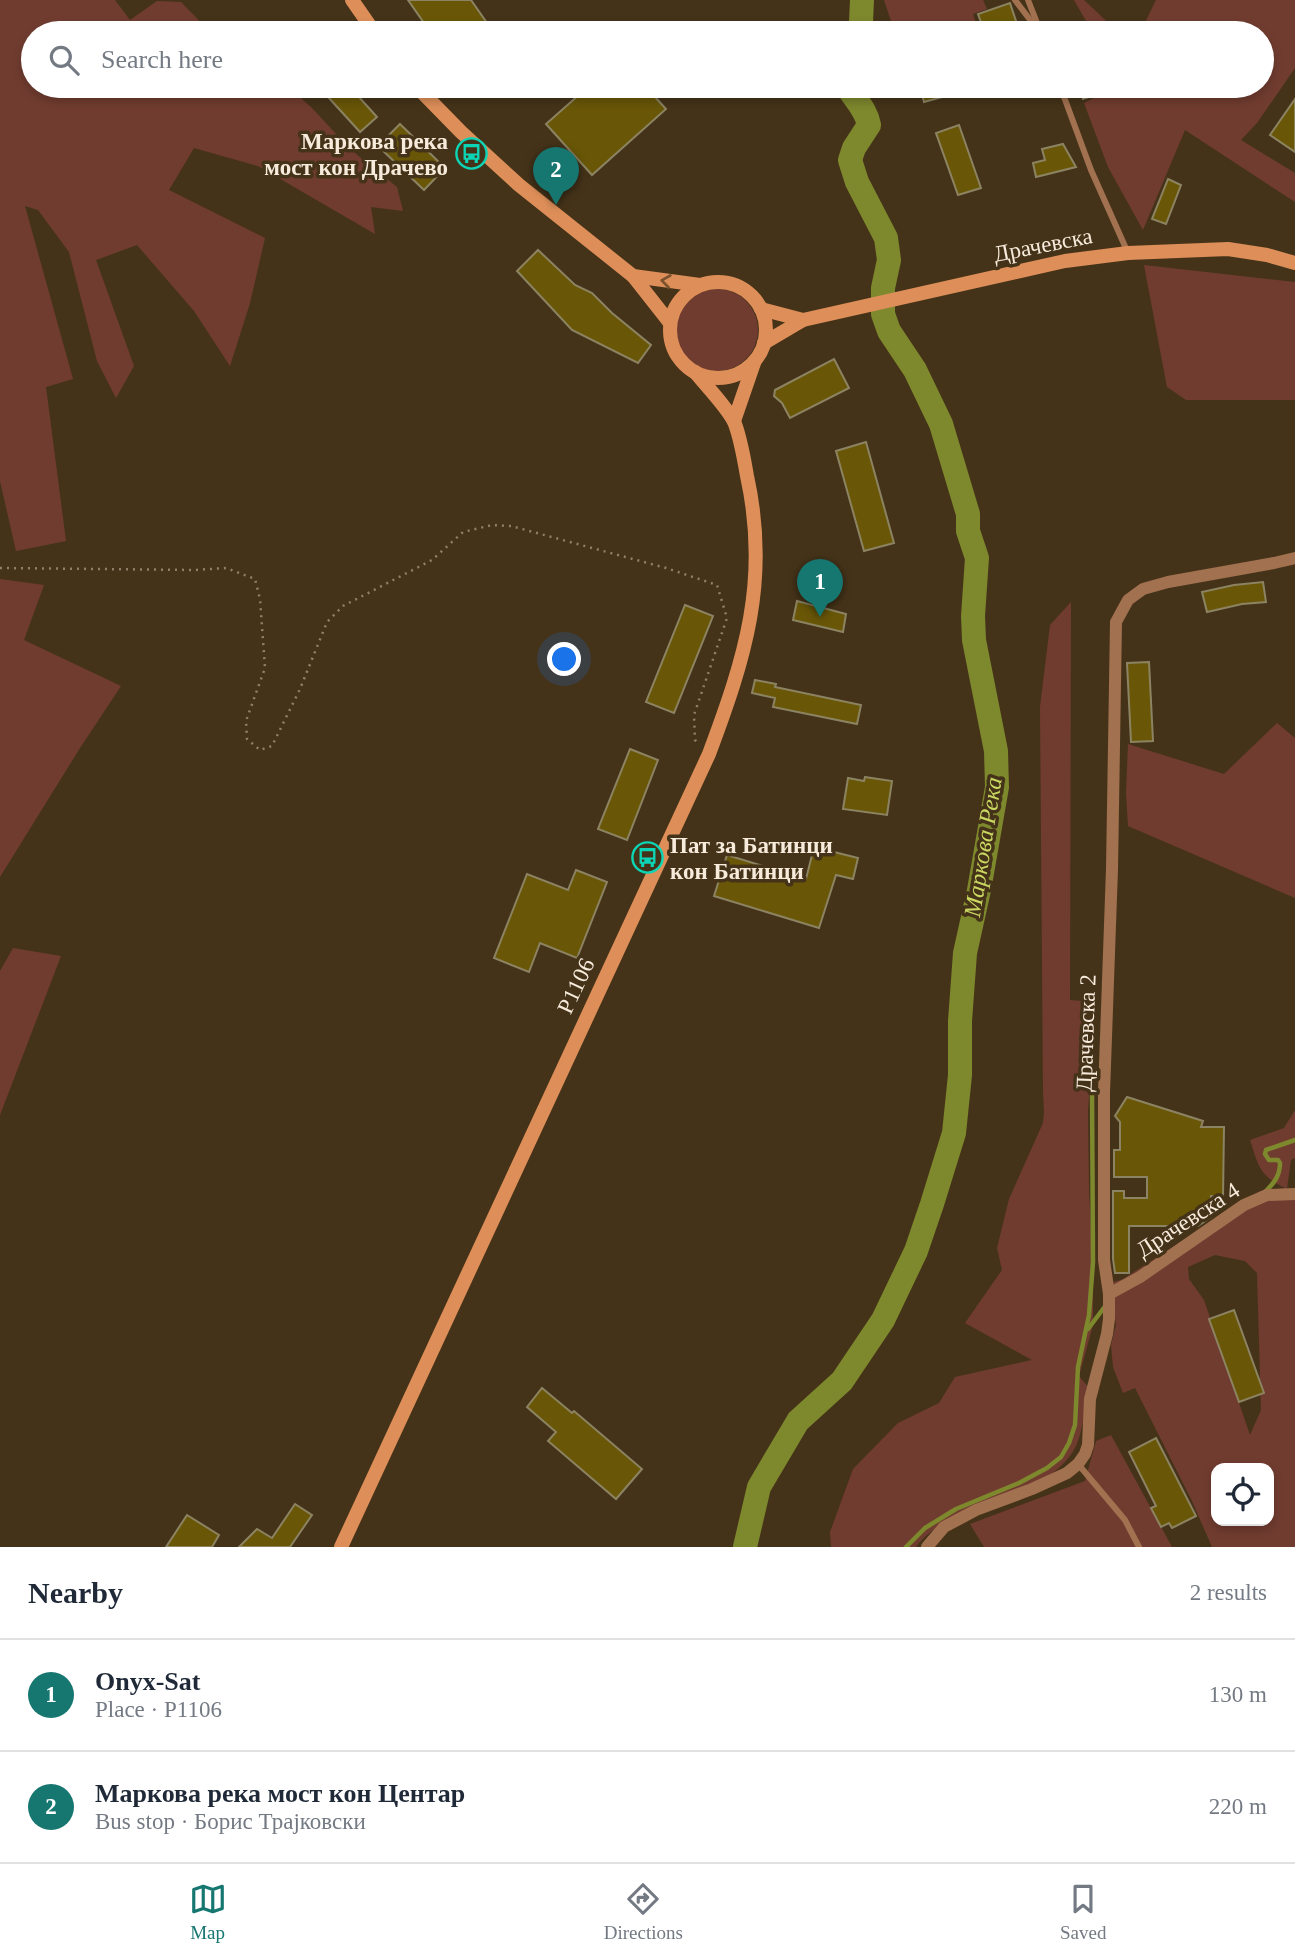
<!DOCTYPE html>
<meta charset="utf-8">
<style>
:root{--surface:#fff;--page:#f2f2f3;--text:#1f2937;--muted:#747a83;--line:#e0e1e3;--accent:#167670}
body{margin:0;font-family:"Times New Roman",serif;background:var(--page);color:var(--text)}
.controls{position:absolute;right:21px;bottom:21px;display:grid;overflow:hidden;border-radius:14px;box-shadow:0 4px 10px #0003}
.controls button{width:63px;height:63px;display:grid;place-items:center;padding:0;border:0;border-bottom:2px solid var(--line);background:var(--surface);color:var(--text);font:35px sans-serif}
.you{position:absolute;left:565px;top:660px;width:24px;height:24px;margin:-18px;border:5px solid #fff;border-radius:50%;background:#1a73e8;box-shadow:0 0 0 10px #1a73e833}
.badge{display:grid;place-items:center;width:46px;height:46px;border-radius:50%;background:var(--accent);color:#fff;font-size:23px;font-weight:700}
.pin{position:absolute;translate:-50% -58px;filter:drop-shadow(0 2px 4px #0008)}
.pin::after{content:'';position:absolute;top:37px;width:24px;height:21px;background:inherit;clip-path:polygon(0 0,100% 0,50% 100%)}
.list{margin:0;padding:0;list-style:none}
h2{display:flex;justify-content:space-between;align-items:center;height:91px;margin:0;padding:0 28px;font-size:30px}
h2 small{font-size:23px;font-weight:400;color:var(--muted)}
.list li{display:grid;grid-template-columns:46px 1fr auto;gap:21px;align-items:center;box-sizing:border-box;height:112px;padding:0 28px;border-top:2px solid var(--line)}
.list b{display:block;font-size:26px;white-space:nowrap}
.list p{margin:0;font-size:23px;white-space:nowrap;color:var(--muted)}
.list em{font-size:23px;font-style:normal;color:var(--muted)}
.icon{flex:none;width:38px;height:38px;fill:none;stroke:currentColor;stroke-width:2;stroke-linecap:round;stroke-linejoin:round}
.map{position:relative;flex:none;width:1295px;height:1547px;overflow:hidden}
.search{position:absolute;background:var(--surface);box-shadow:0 4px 10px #0003;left:21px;right:21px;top:21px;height:77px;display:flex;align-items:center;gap:18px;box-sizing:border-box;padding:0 24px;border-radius:38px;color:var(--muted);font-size:26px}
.sheet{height:315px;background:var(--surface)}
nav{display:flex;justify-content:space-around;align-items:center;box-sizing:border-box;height:98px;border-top:2px solid var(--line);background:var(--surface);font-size:19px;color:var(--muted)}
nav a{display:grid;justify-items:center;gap:4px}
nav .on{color:var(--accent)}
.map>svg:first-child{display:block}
.green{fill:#713c30;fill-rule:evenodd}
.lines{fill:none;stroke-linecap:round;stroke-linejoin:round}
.stream{stroke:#7e882d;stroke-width:4.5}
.river{stroke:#7e882d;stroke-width:24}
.building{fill:#695707;stroke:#8c8362;stroke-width:2}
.path{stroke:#90806b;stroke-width:2.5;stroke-dasharray:2 5;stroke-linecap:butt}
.service{stroke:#a27150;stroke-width:6}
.minor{stroke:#a27150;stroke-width:12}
.secondary{stroke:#de8f59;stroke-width:14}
.oneway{stroke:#7b532f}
.labels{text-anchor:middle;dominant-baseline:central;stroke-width:7;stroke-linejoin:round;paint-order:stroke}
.poi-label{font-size:23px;font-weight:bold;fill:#f7ebdc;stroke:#453319;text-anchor:end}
.street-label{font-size:23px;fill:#f7ebdc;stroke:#453319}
.water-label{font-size:24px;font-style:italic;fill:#cad861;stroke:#453319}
</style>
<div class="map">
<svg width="1295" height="1547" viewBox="0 0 1295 1547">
<rect width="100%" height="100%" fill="#453319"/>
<!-- green -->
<g class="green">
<path d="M0 0H115L130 20 157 1 181 2 211 33H33V86H262L267 92 292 90 311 107 350 149 397 187 403 211 371 207 375 234 258 166 194 148 169 190 265 238 250 303 230 366 194 311 137 245 96 260 134 366 116 398 97 361 69 252 38 210 25 206 73 379 46 387 66 541 16 551 0 481Z"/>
<path d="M884 0H983L987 9 973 14 979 33H895Z"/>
<path d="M1074 0H1084L1119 33H1095L1090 28Z"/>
<path d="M1156 0H1295V68L1257 123 1241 140 1295 173V202L1185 130 1143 230 1108 167 1084 103 1118 86H1262V33H1140Z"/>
<path d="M1144 265 1295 282V400H1186L1167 387Z"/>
<circle cx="717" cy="330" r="41"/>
<path d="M0 579 44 585 24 640 121 686 80 748 0 877Z"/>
<path d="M1071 602 1070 1000 1095 1002 1088 1111 1089 1192 1093 1262V1325L1079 1376 1089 1388C1085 1405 1083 1431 1076 1446 1048 1502 951 1499 916 1547H831L830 1532 853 1469 898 1423 939 1403 955 1377 1032 1360 965 1323 1002 1270 997 1248 1009 1199 1043 1123 1044 1112 1043 1091 1040 707 1050 625Z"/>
<path d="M1277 723 1295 738V898L1128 826 1126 793 1128 744 1224 774Z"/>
<path d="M13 948 61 956 0 1115V971Z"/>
<path d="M1295 1110V1158L1291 1160 1287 1188 1295 1189V1547H1212L1192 1501 1135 1388 1123 1393 1113 1367 1111 1345 1116 1325 1111 1283 1123 1279 1260 1191 1285 1188C1259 1175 1259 1167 1250 1140L1284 1128ZM1215 1255 1245 1261 1257 1273 1261 1410 1250 1435 1204 1300 1189 1279 1188 1267ZM1216 1468H1269V1521H1216Z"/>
<path d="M1111 1435 1172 1547H984L970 1524 1085 1481 1096 1441Z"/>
</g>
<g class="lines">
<!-- stream -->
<g class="stream">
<path d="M1265 1192C1274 1183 1280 1176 1280 1163L1278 1160H1269L1265 1154 1266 1150 1295 1140"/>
<path d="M1088 1329 1106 1305"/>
<path d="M906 1547 925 1528 956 1509 1019 1483 1047 1468 1061 1457 1069 1443 1075 1425 1078 1367 1089 1315 1093 1262 1092 1090"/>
</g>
<!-- river -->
<g class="river">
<path d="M856 33 861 23 862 0"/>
<path d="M745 1547 759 1487 798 1421 842 1381 883 1320 916 1251 932 1204 954 1133 960 1075V1021L965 953 979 890 997 787 996 751 974 640 973 616 977 558 968 531V514L941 424 915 370 889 331 883 314V288L889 260 886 238 857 182 850 160 854 148 869 125C866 109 855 100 847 86"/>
</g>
</g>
<!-- building -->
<g class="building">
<path d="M408 0H471L494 33H431Z"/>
<path d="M1010 3 1019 30 1009 33H985L978 14Z"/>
<path d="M318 86H349L377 117 360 132Z"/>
<path d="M589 86H645L666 109 592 175 546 124Z"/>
<path d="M920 86H970L971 89 924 102Z"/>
<path d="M1079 86H1117V87L1083 99Z"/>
<path d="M1295 99V152L1270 135Z"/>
<path d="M400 124 445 168 424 190 378 146Z"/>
<path d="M959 125 981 188 958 195 936 133Z"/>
<path d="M1063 144 1076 167 1036 177 1033 163 1045 160 1042 149Z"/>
<path d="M1168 179 1181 185 1166 224 1152 219Z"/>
<path d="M538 250 575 285 592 293 612 313 651 345 638 363 572 330 517 271Z"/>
<path d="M834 359 849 388 790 418 782 403 774 396 775 390Z"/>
<path d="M866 442 894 543 864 551 836 451Z"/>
<path d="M1263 582 1266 602 1242 604 1207 612 1202 592 1234 585Z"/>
<path d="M797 601 846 614 843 632 793 620Z"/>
<path d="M685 605 713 616 674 713 646 702Z"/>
<path d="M1149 662 1153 741 1131 742 1127 663Z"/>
<path d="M755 680 776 684 775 687 861 705 857 724 773 707 775 698 752 693Z"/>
<path d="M630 749 658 760 627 840 598 829Z"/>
<path d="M865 777 892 781 887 815 843 809 848 778 864 781Z"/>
<path d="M814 847 858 858 853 879 836 875 819 928 714 896 727 855 806 879Z"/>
<path d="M576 870 607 882 577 958 540 943 529 972 494 958 527 874 568 890Z"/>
<path d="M1127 1097 1203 1121 1201 1127H1224L1223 1197 1211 1196V1217L1198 1226H1129V1273H1115L1113 1259V1191H1124V1198H1147V1177H1114V1150H1120V1122L1115 1116Z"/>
<path d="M1234 1310 1264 1393 1239 1402 1209 1319Z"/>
<path d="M542 1388 572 1413 574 1411 642 1469 616 1499 548 1441 556 1432 527 1407Z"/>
<path d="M1156 1438 1196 1516 1172 1528 1169 1523 1161 1527 1151 1508 1156 1506 1129 1452Z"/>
<path d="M295 1504 312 1515 290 1547H239L257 1529 272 1538Z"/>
<path d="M187 1515 219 1535 212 1547H166Z"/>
</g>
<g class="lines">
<!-- path -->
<path class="path" d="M0 568 195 570 226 568 255 579 260 599 265 668 246 721 247 739 260 750 272 746 300 689 327 622 343 606 432 560 463 532 492 525 511 526 666 568 717 585 727 618 694 715 695 740 697 742"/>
<!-- service -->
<g class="service">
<path d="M1015 0 1040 33"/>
<path d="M1028 0 1039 28"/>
<path d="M1060 86 1091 170 1128 253"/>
<path d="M1078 1464 1125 1520 1139 1547"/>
</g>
<!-- minor -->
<g class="minor">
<path d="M1109 1294 1140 1277 1244 1205 1267 1195 1295 1194"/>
<path d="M927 1547 944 1527 976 1510 1032 1489 1067 1473 1078 1464 1085 1454 1088 1445 1090 1399 1107 1334 1109 1319V1294L1104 1260V1093L1112 869 1116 622 1128 600 1143 589 1168 582 1274 563 1295 558"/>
</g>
<!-- secondary -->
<g class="secondary">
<path d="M352 0 375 33"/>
<path d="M416 86 461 132 519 185 633 276 670 323"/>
<path d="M633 276 700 285"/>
<circle cx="718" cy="330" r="48"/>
<path d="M761 309 803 320"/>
<path d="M764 343 803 320 1065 261 1128 253 1228 249 1267 255 1295 263"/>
<path d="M734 421 754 363"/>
<path d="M341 1547 709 754C745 658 770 580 747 476 744 459 741 440 735 424 729 409 706 386 695 372"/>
</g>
</g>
<!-- one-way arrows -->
<defs><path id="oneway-chevron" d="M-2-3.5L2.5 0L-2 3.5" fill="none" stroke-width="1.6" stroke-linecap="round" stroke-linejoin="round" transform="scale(1.75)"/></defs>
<use class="oneway" href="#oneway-chevron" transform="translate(666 281) rotate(-172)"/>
<!-- icons -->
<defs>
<symbol id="bus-ring" viewBox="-11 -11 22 22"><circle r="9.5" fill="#453319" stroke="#0cd5b5" stroke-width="1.5"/><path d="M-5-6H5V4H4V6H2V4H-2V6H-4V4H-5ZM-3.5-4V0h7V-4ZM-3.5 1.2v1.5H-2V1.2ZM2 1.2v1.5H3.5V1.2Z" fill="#0cd5b5"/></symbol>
</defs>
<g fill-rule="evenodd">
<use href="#bus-ring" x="454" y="136" width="35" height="35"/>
<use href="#bus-ring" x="630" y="840" width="35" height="35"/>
</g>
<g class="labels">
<!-- poi labels -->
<g class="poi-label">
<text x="448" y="141">Маркова река<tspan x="448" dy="26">мост кон Драчево</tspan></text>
<text x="670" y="845" text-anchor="start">Пат за Батинци<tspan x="670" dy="26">кон Батинци</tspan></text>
</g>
<!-- street labels -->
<g class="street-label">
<text transform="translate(1043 245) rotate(-11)">Драчевска</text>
<text transform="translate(576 986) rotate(-65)">P1106</text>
<text transform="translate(1086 1033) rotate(-88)">Драчевска 2</text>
<text transform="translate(1188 1220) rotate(-33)">Драчевска 4</text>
</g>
<!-- water labels -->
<g class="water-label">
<text transform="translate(983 847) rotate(-81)">Маркова Река</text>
</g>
</g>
</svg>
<div class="controls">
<button><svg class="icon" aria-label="locate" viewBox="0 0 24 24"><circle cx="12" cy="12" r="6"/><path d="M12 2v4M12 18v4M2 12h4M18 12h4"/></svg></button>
</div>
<div class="you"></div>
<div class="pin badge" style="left:820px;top:617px">1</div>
<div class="pin badge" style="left:556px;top:205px">2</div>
<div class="search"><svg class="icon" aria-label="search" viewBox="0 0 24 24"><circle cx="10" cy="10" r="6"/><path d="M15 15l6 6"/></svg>Search here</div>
</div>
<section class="sheet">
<h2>Nearby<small>2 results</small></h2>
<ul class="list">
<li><span class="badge">1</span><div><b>Onyx-Sat</b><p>Place · P1106</p></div><em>130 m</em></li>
<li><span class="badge">2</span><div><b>Маркова река мост кон Центар</b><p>Bus stop · Борис Трајковски</p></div><em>220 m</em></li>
</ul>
</section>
<nav>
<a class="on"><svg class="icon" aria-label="map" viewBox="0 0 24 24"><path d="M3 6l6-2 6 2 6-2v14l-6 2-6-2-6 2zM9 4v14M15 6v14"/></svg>Map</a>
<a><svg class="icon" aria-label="directions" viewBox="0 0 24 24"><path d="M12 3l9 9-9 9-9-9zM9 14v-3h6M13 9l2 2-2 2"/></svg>Directions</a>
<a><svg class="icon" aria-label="saved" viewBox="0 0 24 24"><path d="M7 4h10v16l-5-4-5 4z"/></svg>Saved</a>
</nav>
